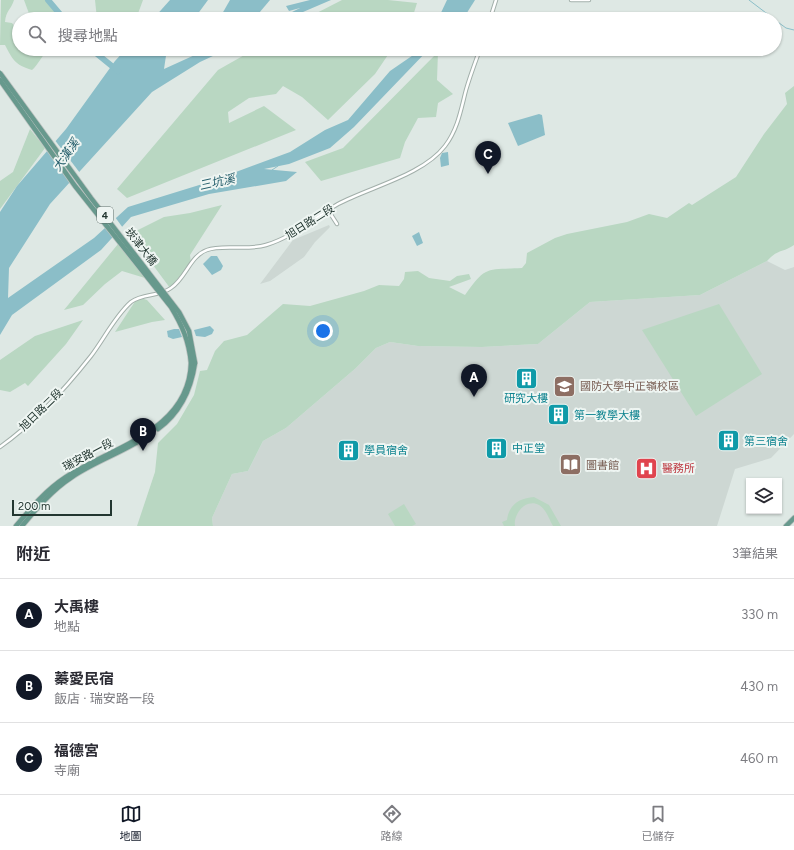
<!DOCTYPE html>
<html lang="zh-TW">
<meta charset="utf-8">
<style>
:root{--surface:#fff;--page:#f2f2f3;--text:#2b2b33;--muted:#7c7c81;--line:#e1e1e2;--accent:#111827}
body{margin:0;font-family:Figtree,"Noto Sans TC",sans-serif;background:var(--page);color:var(--text)}
.controls{position:absolute;right:12px;bottom:12px;display:grid;overflow:hidden;border-radius:0px;box-shadow:0 1px 3px #0004}
.controls button{width:36px;height:36px;display:grid;place-items:center;padding:0;border:0;border-bottom:1px solid var(--line);background:var(--surface);color:var(--text);font:20px sans-serif}
.scale{position:absolute;left:12px;bottom:10px;width:100px;box-sizing:border-box;padding-left:4px;border:2px solid #223630;border-top:0;font-size:11px;line-height:14px;white-space:nowrap;color:#223630;-webkit-text-stroke:3px #eef5f2;paint-order:stroke}
.you{position:absolute;left:323px;top:331px;width:14px;height:14px;margin:-10px;border:3px solid #fff;border-radius:50%;background:#1a73e8;box-shadow:0 0 0 6px #1a73e833}
.badge{display:grid;place-items:center;width:26px;height:26px;border-radius:50%;background:var(--accent);color:#fff;font-size:13px;font-weight:700}
.pin{position:absolute;translate:-50% -33px;filter:drop-shadow(0 1px 2px #0008)}
.pin::after{content:'';position:absolute;top:21px;width:14px;height:12px;background:inherit;clip-path:polygon(0 0,100% 0,50% 100%)}
.list{margin:0;padding:0;list-style:none}
h2{display:flex;justify-content:space-between;align-items:center;height:52px;margin:0;padding:0 16px;font-size:17px}
h2 small{font-size:13px;font-weight:400;color:var(--muted)}
.list li{display:grid;grid-template-columns:26px 1fr auto;gap:12px;align-items:center;box-sizing:border-box;height:72px;padding:0 16px;border-top:1px solid var(--line)}
.list b{display:block;font-size:15px;white-space:nowrap}
.list p{margin:0;font-size:13px;white-space:nowrap;color:var(--muted)}
.list em{font-size:13px;font-style:normal;color:var(--muted)}
.icon{flex:none;width:22px;height:22px;fill:none;stroke:currentColor;stroke-width:2;stroke-linecap:round;stroke-linejoin:round}
.map{position:relative;flex:none;width:794px;height:526px;overflow:hidden}
.search{position:absolute;background:var(--surface);box-shadow:0 1px 3px #0004;left:12px;right:12px;top:12px;height:44px;display:flex;align-items:center;gap:10px;box-sizing:border-box;padding:0 14px;border-radius:22px;color:var(--muted);font-size:15px}
.sheet{height:268px;background:var(--surface)}
nav{display:flex;justify-content:space-around;align-items:center;box-sizing:border-box;height:56px;border-top:1px solid var(--line);background:var(--surface);font-size:11px;color:var(--muted)}
nav a{display:grid;justify-items:center;gap:2px}
nav .on{color:var(--accent)}
.map>svg:first-child{display:block}
.built{fill:#cdd7d3}
.green{fill:#b9d7c2}
.water{fill:#8bbec8}
.pier{fill:#dee8e4}
.lines{fill:none;stroke-linecap:round;stroke-linejoin:round}
.stream{stroke:#8bbec8;stroke-width:1}
.river{stroke:#8bbec8;stroke-width:6}
.street-casing{stroke:#a2afaa;stroke-width:4.5}
.primary-casing{stroke:#bdc3c1;stroke-width:6}
.street{stroke:#fff;stroke-width:2.5}
.primary{stroke:#67998d;stroke-width:4.5}
.primary-bridge-casing{stroke:#bdc3c1;stroke-width:6;stroke-linecap:butt}
.primary-bridge{stroke:#67998d;stroke-width:4.5}
.labels{text-anchor:middle;dominant-baseline:central;stroke-width:4;stroke-linejoin:round;paint-order:stroke}
.shield{fill:#eef5f2;stroke:#5f6f6a;stroke-width:1}
.shield-label{font-size:10px;font-weight:bold;fill:#223630}
.street-label{font-size:11px;fill:#223630;stroke:#eef5f2}
.education-label{font-size:11px;fill:#785e54;stroke:#eef5f2;text-anchor:start}
.culture-label{font-size:11px;fill:#0d838f;stroke:#eef5f2;text-anchor:start}
.health-label{font-size:11px;fill:#be3a42;stroke:#eef5f2;text-anchor:start}
.water-label{font-size:12px;font-style:italic;fill:#235d6a;stroke:#eef5f2}
</style>
<div class="map">
<svg width="794" height="526" viewBox="0 0 794 526">
<rect width="100%" height="100%" fill="#dee8e4"/>
<!-- built -->
<g class="built">
<path d="M329 225 330 227 315 242 304 257 270 281 260 284 293 240Z"/>
<path d="M767 261 785 270 794 267V434L771 458 735 469 717 526H213L212 518 232 474 248 471 263 441 286 428 356 368 376 348 390 342 418 346 482 347 538 344 590 302 700 295Z"/>
</g>
<!-- green -->
<g class="green">
<path d="M1 0H14C11 10 6 10 5 22L12 23 19 32V49H49C42 55 38 65 32 70 15 65 13 60 5 45H0Z"/>
<path d="M24 0H45L62 19H31Z"/>
<path d="M95 0H143L136 19H97Z"/>
<path d="M342 0H388L417 3 412 19H305Z"/>
<path d="M255 49H392L375 74 328 120 302 97 283 86 276 94 249 98 228 112 229 123 264 106 296 130 127 198 117 189 218 70Z"/>
<path d="M438 52 437 80 453 94 438 103 436 117 418 118 405 142 400 158 321 181 305 162 343 148Z"/>
<path d="M794 86V245C783 253 779 248 767 261L700 295 590 302 538 344 482 347 418 346 390 342 376 348 356 368 286 428 263 441 248 471 232 474 212 518 213 526H137L155 472 158 443 177 424 194 395 200 371 207 370 215 351 224 341 247 335 283 304 310 306 364 291 379 285 399 286 404 279 405 272 418 271 429 278 450 281 457 276 469 274 471 279 449 287 465 295C486 265 487 270 522 268L526 263 527 253 555 238 567 234 627 222 649 214 667 218 689 203 692 205 736 177 764 134 787 104 785 93Z"/>
<path d="M30 129 45 148 0 209V181L13 172Z"/>
<path d="M222 205 190 255 191 263 170 288 130 234 164 217 190 213Z"/>
<path d="M118 244 145 278 122 271 105 284 83 305 64 310Z"/>
<path d="M141 298 147 300 165 320 152 322 115 332 136 300Z"/>
<path d="M719 304 762 374 696 416 642 330Z"/>
<path d="M83 320 66 344 28 386 25 383 10 392 0 390V360L35 336Z"/>
<path d="M534 497 549 505 561 526H553C549 519 546 509 539 505 526 498 513 514 515 526H504L502 522 507 520C509 504 520 498 534 497Z"/>
<path d="M404 504 416 524 412 526H395L388 514Z"/>
</g>
<!-- water -->
<g class="water">
<path d="M170 0H208L194 19H153Z"/>
<path d="M230 0H270L254 19H224L222 14Z"/>
<path d="M310 0H331L289 18 278 19 300 8 289 11 286 6Z"/>
<path d="M447 0H475L463 19H438Z"/>
<path d="M126 49H167L164 69 208 49H228L200 62 152 92 50 204 9 268 8 298 94 238 128 207 209 182 290 152 325 130 348 120 390 71 422 49H429L354 127 330 148 289 164 264 169 297 172 286 181 209 194 131 217 101 250 12 315 0 335V212L17 186 66 129 115 61Z"/>
<path d="M539 114 542 115 545 135 518 146 508 123Z"/>
<path d="M448 152 449 165 441 167 440 158 442 153Z"/>
<path d="M419 232 423 243 417 246 412 236Z"/>
<path d="M211 256H217L223 266 221 270 212 275 203 264Z"/>
<path d="M210 326 214 330 212 334 205 337 196 336 194 330Z"/>
<path d="M174 329H179L182 337 173 339 168 337 167 331Z"/>
</g>
<!-- pier -->
<g class="pier">
<path d="M54 139 80 173 72 183 47 149Z"/>
<path d="M115 217 123 228 115 238 105 225Z"/>
</g>
<g class="lines">
<!-- stream -->
<g class="stream">
<path d="M749 0 774 19"/>
<path d="M775 20 786 28 794 30"/>
<path d="M272 170 278 166"/>
</g>
<!-- river -->
<g class="river">
<path d="M48 0 64 19"/>
<path d="M91 49 118 71"/>
</g>
<defs>
<g id="street">
<path d="M571 0H589"/>
<path d="M490 19 496 0"/>
<path d="M328 210 337 224"/>
<path d="M0 447C34 423 65 389 91 356 104 339 115 316 131 302 143 293 159 297 171 288 186 278 190 256 207 250 222 244 247 251 266 245 293 237 314 218 338 204 370 187 423 175 445 146 458 129 461 109 466 90 470 76 475 63 480 49"/>
</g>
<g id="primary">
<path d="M158 429C180 413 191 390 195 363"/>
<path d="M16 526C31 508 46 490 66 477 112 447 189 431 191 363"/>
<path d="M22 526C37 508 52 490 72 477 97 460 127 451 152 433"/>
<path d="M786 526 794 518"/>
</g>
</defs>
<!-- street casing -->
<use href="#street" class="street-casing"/>
<!-- primary casing -->
<use href="#primary" class="primary-casing"/>
<!-- street -->
<use href="#street" class="street"/>
<!-- primary -->
<use href="#primary" class="primary"/>
<defs>
<g id="primary-bridge">
<path d="M0 73 91 198 179 312 189 331 195 363"/>
<path d="M0 80 75 186 171 307C182 325 189 341 191 363"/>
</g>
</defs>
<!-- primary-bridge casing -->
<use href="#primary-bridge" class="primary-bridge-casing"/>
<!-- primary-bridge -->
<use href="#primary-bridge" class="primary-bridge"/>
</g>
<!-- icons -->
<defs>
<symbol id="building-square" viewBox="-11 -11 22 22"><rect x="-9" y="-9" width="18" height="18" rx="4" fill="#0f9aa8" stroke="#eef5f2"/><path d="M-4-6H4V6H1V3H-1V6H-4ZM-2.5-4.3h1.7v1.8h-1.7ZM.8-4.3h1.7v1.8H.8ZM-2.5-1h1.7V.8h-1.7ZM.8-1h1.7V.8H.8Z" fill="#fff"/></symbol>
<symbol id="university-square" viewBox="-11 -11 22 22"><rect x="-9" y="-9" width="18" height="18" rx="4" fill="#8d6e63" stroke="#eef5f2"/><path d="M0-5L7-2L0 1L-7-2ZM-4 1L0 2.5L4 1V4Q0 6-4 4Z" fill="#fff"/></symbol>
<symbol id="library-square" viewBox="-11 -11 22 22"><rect x="-9" y="-9" width="18" height="18" rx="4" fill="#8d6e63" stroke="#eef5f2"/><path d="M-6-4Q-3-5.5-.7-3.5V5Q-3 3-6 4ZM6-4Q3-5.5 .7-3.5V5Q3 3 6 4Z" fill="#fff"/></symbol>
<symbol id="hospital-square" viewBox="-11 -11 22 22"><rect x="-9" y="-9" width="18" height="18" rx="4" fill="#e0444e" stroke="#eef5f2"/><path d="M-5-5h3v3.5h4V-5h3V5h-3V1.5h-4V5h-3Z" fill="#fff"/></symbol>
</defs>
<g fill-rule="evenodd">
<use href="#building-square" x="514" y="366" width="25" height="25"/>
<use href="#university-square" x="552" y="374" width="25" height="25"/>
<use href="#building-square" x="546" y="402" width="25" height="25"/>
<use href="#building-square" x="716" y="428" width="25" height="25"/>
<use href="#building-square" x="484" y="436" width="25" height="25"/>
<use href="#building-square" x="336" y="438" width="25" height="25"/>
<use href="#library-square" x="558" y="452" width="25" height="25"/>
<use href="#hospital-square" x="634" y="456" width="25" height="25"/>
</g>
<g class="labels">
<!-- shield labels -->
<rect class="shield" x="97" y="207" width="16" height="16" rx="3"/>
<g class="shield-label">
<text x="105" y="215">4</text>
</g>
<!-- street labels -->
<g class="street-label">
<text transform="translate(310 222) rotate(-32)">旭日路二段</text>
<text transform="translate(141 247) rotate(52)">崁津大橋</text>
<text transform="translate(41 410) rotate(-44)">旭日路二段</text>
<text transform="translate(88 455) rotate(-28)">瑞安路一段</text>
</g>
<!-- education labels -->
<g class="education-label">
<text x="580" y="386">國防大學中正嶺校區</text>
<text x="586" y="465">圖書館</text>
</g>
<!-- culture labels -->
<g class="culture-label">
<text x="526" y="398" text-anchor="middle">研究大樓</text>
<text x="574" y="415">第一教學大樓</text>
<text x="744" y="441">第三宿舍</text>
<text x="512" y="448">中正堂</text>
<text x="364" y="450">學員宿舍</text>
</g>
<!-- health labels -->
<g class="health-label">
<text x="662" y="468">醫務所</text>
</g>
<!-- water labels -->
<g class="water-label">
<text transform="translate(66 155) rotate(-55)">大漢溪</text>
<text transform="translate(217 182) rotate(-12)">三坑溪</text>
</g>
</g>
</svg>
<div class="controls">
<button><svg class="icon" aria-label="layers" viewBox="0 0 24 24"><path d="M12 4l9 5-9 5-9-5zM3 14l9 5 9-5"/></svg></button>
</div>
<div class="scale">200 m</div>
<div class="you"></div>
<div class="pin badge" style="left:474px;top:397px">A</div>
<div class="pin badge" style="left:143px;top:451px">B</div>
<div class="pin badge" style="left:488px;top:174px">C</div>
<div class="search"><svg class="icon" aria-label="search" viewBox="0 0 24 24"><circle cx="10" cy="10" r="6"/><path d="M15 15l6 6"/></svg>搜尋地點</div>
</div>
<section class="sheet">
<h2>附近<small>3筆結果</small></h2>
<ul class="list">
<li><span class="badge">A</span><div><b>大禹樓</b><p>地點</p></div><em>330 m</em></li>
<li><span class="badge">B</span><div><b>蓁愛民宿</b><p>飯店 · 瑞安路一段</p></div><em>430 m</em></li>
<li><span class="badge">C</span><div><b>福德宮</b><p>寺廟</p></div><em>460 m</em></li>
</ul>
</section>
<nav>
<a class="on"><svg class="icon" aria-label="map" viewBox="0 0 24 24"><path d="M3 6l6-2 6 2 6-2v14l-6 2-6-2-6 2zM9 4v14M15 6v14"/></svg>地圖</a>
<a><svg class="icon" aria-label="directions" viewBox="0 0 24 24"><path d="M12 3l9 9-9 9-9-9zM9 14v-3h6M13 9l2 2-2 2"/></svg>路線</a>
<a><svg class="icon" aria-label="saved" viewBox="0 0 24 24"><path d="M7 4h10v16l-5-4-5 4z"/></svg>已儲存</a>
</nav>
